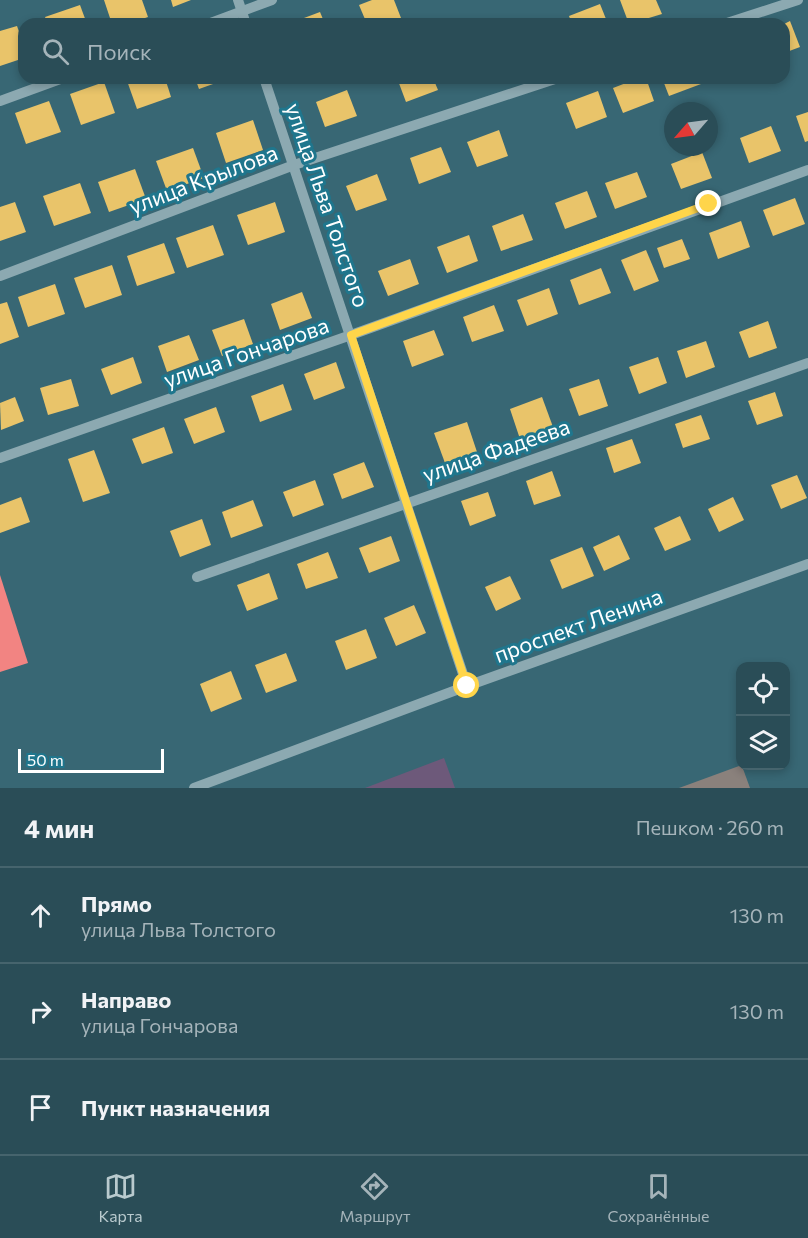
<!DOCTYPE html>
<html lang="ru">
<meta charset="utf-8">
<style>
:root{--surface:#2a4d57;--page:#32545d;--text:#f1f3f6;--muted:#a5b4ba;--line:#46646d;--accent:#b9cace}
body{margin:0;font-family:Commissioner,sans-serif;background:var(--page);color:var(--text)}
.controls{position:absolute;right:18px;bottom:18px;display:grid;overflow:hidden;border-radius:12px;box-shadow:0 3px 9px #0003}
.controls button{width:54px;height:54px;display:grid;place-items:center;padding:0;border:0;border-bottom:2px solid var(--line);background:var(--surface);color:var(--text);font:30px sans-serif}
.compass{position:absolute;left:664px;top:102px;width:54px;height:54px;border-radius:50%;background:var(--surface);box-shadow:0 3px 9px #0003;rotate:242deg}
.scale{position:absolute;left:18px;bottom:15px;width:146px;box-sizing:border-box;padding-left:6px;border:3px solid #fff;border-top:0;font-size:16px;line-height:21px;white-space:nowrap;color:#fff;-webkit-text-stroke:4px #1f768d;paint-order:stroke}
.stop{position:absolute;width:18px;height:18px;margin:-14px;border:4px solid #ffd54a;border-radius:50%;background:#fff}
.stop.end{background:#ffd54a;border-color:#fff;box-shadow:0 2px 6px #0008}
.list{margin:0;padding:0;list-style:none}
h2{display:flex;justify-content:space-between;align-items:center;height:78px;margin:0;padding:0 24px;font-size:26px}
h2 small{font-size:20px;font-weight:400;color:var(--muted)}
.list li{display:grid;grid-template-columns:39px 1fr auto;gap:18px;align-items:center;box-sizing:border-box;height:96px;padding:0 24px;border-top:2px solid var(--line)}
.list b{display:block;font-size:22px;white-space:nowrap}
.list p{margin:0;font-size:20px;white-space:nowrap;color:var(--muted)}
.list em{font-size:20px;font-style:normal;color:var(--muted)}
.icon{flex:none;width:33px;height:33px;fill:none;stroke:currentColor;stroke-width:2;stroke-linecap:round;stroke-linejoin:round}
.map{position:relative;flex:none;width:808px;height:788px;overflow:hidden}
.search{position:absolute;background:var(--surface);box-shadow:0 3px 9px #0003;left:18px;right:18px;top:18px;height:66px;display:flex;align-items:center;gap:15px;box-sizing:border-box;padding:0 21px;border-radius:18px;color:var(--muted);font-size:22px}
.sheet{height:366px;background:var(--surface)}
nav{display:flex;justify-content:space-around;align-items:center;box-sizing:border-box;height:84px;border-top:2px solid var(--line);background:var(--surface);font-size:16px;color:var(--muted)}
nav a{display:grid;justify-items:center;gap:3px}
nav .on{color:var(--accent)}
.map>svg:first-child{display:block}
.homes{fill:#e9c46a}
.offices{fill:#6d597a}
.health{fill:#f28482}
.industry{fill:#8a817c}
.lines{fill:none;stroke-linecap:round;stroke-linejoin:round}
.minor{stroke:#8ca9b1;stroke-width:10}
.route{stroke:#ffd54a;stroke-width:8}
.labels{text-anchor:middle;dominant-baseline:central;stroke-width:6;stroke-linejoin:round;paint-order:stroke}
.street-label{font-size:22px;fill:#fff;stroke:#1f768d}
</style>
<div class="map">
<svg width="808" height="788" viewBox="0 0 808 788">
<rect width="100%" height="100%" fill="#386774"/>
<!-- homes -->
<g class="homes">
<path d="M104 0H142L148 17 128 24H112Z"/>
<path d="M171 0H191L173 7Z"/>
<path d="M372 0H394L401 18 386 24H367L359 5Z"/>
<path d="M620 0H656L662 14 629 24Z"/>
<path d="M600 4 608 24H572L569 16Z"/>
<path d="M80 5 87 24H48L45 17Z"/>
<path d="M320 12 325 24H288Z"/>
<path d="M790 21 800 47 784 53V24Z"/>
<path d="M17 26 24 46V58L0 66V31Z"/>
<path d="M126 78H165L171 97 137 109Z"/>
<path d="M195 78H230L199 89Z"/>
<path d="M397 78H433L438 90 406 102Z"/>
<path d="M639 78H646L654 101 623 113 613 88Z"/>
<path d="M662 78H698L701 84 669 96Z"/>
<path d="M104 82 115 113 81 125 70 94Z"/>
<path d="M347 90 357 116 325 127 316 102Z"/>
<path d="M598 91 607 117 576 129 566 103Z"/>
<path d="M49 101 61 132 26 144 15 113Z"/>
<path d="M808 112V141L805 142 796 116Z"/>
<path d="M253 120 263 150 226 163 216 133Z"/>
<path d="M771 126 781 151 749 163 740 138Z"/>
<path d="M499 130 508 156 477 167 467 142Z"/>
<path d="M441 147 451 172 419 184 410 158Z"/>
<path d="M193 148 204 178 167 191 156 161Z"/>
<path d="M702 152 712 178 681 189 671 164Z"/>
<path d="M135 169 146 199 109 212 98 182Z"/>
<path d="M637 172 647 197 615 209 605 183Z"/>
<path d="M377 174 387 200 356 211 346 186Z"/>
<path d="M80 183 91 213 54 226 43 196Z"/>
<path d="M587 191 597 217 565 229 555 203Z"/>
<path d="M795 198 805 224 773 236 763 210Z"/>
<path d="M15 202 26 232 0 241V207Z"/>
<path d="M275 202 285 232 248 245 237 215Z"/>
<path d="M523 214 533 240 501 251 492 226Z"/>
<path d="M741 221 750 247 718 259 709 233Z"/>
<path d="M213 225 224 255 187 268 176 238Z"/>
<path d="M469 235 478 261 447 273 437 247Z"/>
<path d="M682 239 690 259 664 268 657 248Z"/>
<path d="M164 243 175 273 137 286 127 256Z"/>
<path d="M646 250 659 281 634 291 621 260Z"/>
<path d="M410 259 419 284 388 296 378 271Z"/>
<path d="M112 265 122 295 85 308 74 278Z"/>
<path d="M601 268 611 293 579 305 570 280Z"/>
<path d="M55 284 65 314 28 327 18 297Z"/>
<path d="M549 288 558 314 527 326 517 300Z"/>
<path d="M302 292 312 318 280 330 271 304Z"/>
<path d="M7 302 19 337 0 344V304Z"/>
<path d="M494 305 504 331 472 342 463 317Z"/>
<path d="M244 319 253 344 222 356 212 330Z"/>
<path d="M768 321 777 348 749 358 739 332Z"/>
<path d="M434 330 444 355 412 367 403 341Z"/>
<path d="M189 335 199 360 167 372 158 346Z"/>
<path d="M706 341 715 367 686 378 677 351Z"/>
<path d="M133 357 142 383 111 395 101 369Z"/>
<path d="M658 357 667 383 639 394 629 367Z"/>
<path d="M336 362 345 388 314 400 304 374Z"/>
<path d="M71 379 79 406 48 415 40 388Z"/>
<path d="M599 379 608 406 579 416 569 389Z"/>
<path d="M283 384 292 410 260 422 251 396Z"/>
<path d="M775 392 783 416 757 425 748 401Z"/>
<path d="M15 397 24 421 1 430 0 403Z"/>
<path d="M542 397 553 427 520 439 510 409Z"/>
<path d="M216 407 225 432 194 444 184 419Z"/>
<path d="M701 415 710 439 683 448 675 424Z"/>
<path d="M467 422 477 452 445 463 434 433Z"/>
<path d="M164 427 173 453 142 464 132 439Z"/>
<path d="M632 439 641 463 614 473 606 448Z"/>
<path d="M94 450 110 493 83 502 68 459Z"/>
<path d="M364 462 374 487 342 499 333 474Z"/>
<path d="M552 471 561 496 534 505 526 481Z"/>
<path d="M797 475 807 498 781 509 771 485Z"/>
<path d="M315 480 324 505 293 517 283 492Z"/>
<path d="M488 492 496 516 470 526 461 501Z"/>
<path d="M21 497 30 522 0 533V505Z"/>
<path d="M733 497 744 520 719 532 708 509Z"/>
<path d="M253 500 263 526 231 538 222 512Z"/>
<path d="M680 516 691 540 665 551 654 528Z"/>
<path d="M202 519 211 545 180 557 170 531Z"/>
<path d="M619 535 630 559 604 571 593 547Z"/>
<path d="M391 536 400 561 369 573 359 548Z"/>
<path d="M582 547 594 576 562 589 550 560Z"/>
<path d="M328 552 338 578 306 589 297 564Z"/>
<path d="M269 573 278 599 247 611 237 585Z"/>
<path d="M510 576 521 599 496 611 485 587Z"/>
<path d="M414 605 426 633 396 646 384 618Z"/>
<path d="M366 629 377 658 346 670 335 641Z"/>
<path d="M286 653 297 681 266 693 255 665Z"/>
<path d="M231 671 242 699 211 712 200 684Z"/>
</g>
<!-- offices -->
<path class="offices" d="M444 758 455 788H365Z"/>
<!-- health -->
<path class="health" d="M0 575 28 663 0 672Z"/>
<!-- industry -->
<path class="industry" d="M742 766 750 788H679L739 766Z"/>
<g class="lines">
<!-- minor -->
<g class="minor">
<path d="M238 0 246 24"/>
<path d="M208 24 272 0"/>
<path d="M724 24 798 0"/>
<path d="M264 78 467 686"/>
<path d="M0 101 63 78"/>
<path d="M0 276 294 165 558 78"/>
<path d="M0 458 351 335 808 170"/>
<path d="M197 577 808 363"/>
<path d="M194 788 467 686 808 564"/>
</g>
</g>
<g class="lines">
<!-- route -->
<path class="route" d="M467 686 351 335 709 204"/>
</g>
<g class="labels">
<!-- street labels -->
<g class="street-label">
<text transform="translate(203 179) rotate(-21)">улица Крылова</text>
<text transform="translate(328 205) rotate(71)">улица Льва Толстого</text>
<text transform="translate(246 352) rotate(-19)">улица Гончарова</text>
<text transform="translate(496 450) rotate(-19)">улица Фадеева</text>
<text transform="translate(578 625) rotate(-20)">проспект Ленина</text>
</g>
</g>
</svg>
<div class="controls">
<button><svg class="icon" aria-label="locate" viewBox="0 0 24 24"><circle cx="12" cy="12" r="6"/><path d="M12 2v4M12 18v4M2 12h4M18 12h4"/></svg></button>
<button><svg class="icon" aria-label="layers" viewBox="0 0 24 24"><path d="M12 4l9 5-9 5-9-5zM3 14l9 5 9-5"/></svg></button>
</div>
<svg class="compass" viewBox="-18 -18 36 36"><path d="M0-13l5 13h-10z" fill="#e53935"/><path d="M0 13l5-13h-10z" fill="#a5b4ba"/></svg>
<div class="scale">50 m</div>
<div class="stop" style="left:467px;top:686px"></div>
<div class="stop end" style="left:709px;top:204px"></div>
<div class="search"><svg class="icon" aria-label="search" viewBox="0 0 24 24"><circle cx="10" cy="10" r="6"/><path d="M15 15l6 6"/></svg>Поиск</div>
</div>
<section class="sheet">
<h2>4 мин<small>Пешком · 260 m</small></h2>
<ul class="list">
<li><svg class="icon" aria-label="ahead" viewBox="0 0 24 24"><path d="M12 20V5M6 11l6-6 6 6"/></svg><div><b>Прямо</b><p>улица Льва Толстого</p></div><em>130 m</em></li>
<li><svg class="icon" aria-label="right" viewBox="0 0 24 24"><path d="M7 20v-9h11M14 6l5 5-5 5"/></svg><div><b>Направо</b><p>улица Гончарова</p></div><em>130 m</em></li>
<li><svg class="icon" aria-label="arrive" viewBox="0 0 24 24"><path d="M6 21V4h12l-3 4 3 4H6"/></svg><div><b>Пункт назначения</b></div></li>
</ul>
</section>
<nav>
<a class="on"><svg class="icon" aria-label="map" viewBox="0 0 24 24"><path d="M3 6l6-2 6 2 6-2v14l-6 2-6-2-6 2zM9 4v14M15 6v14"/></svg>Карта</a>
<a><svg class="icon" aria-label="directions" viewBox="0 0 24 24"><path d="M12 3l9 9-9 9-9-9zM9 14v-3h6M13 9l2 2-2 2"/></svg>Маршрут</a>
<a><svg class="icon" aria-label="saved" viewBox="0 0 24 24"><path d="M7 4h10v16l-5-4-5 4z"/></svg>Сохранённые</a>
</nav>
